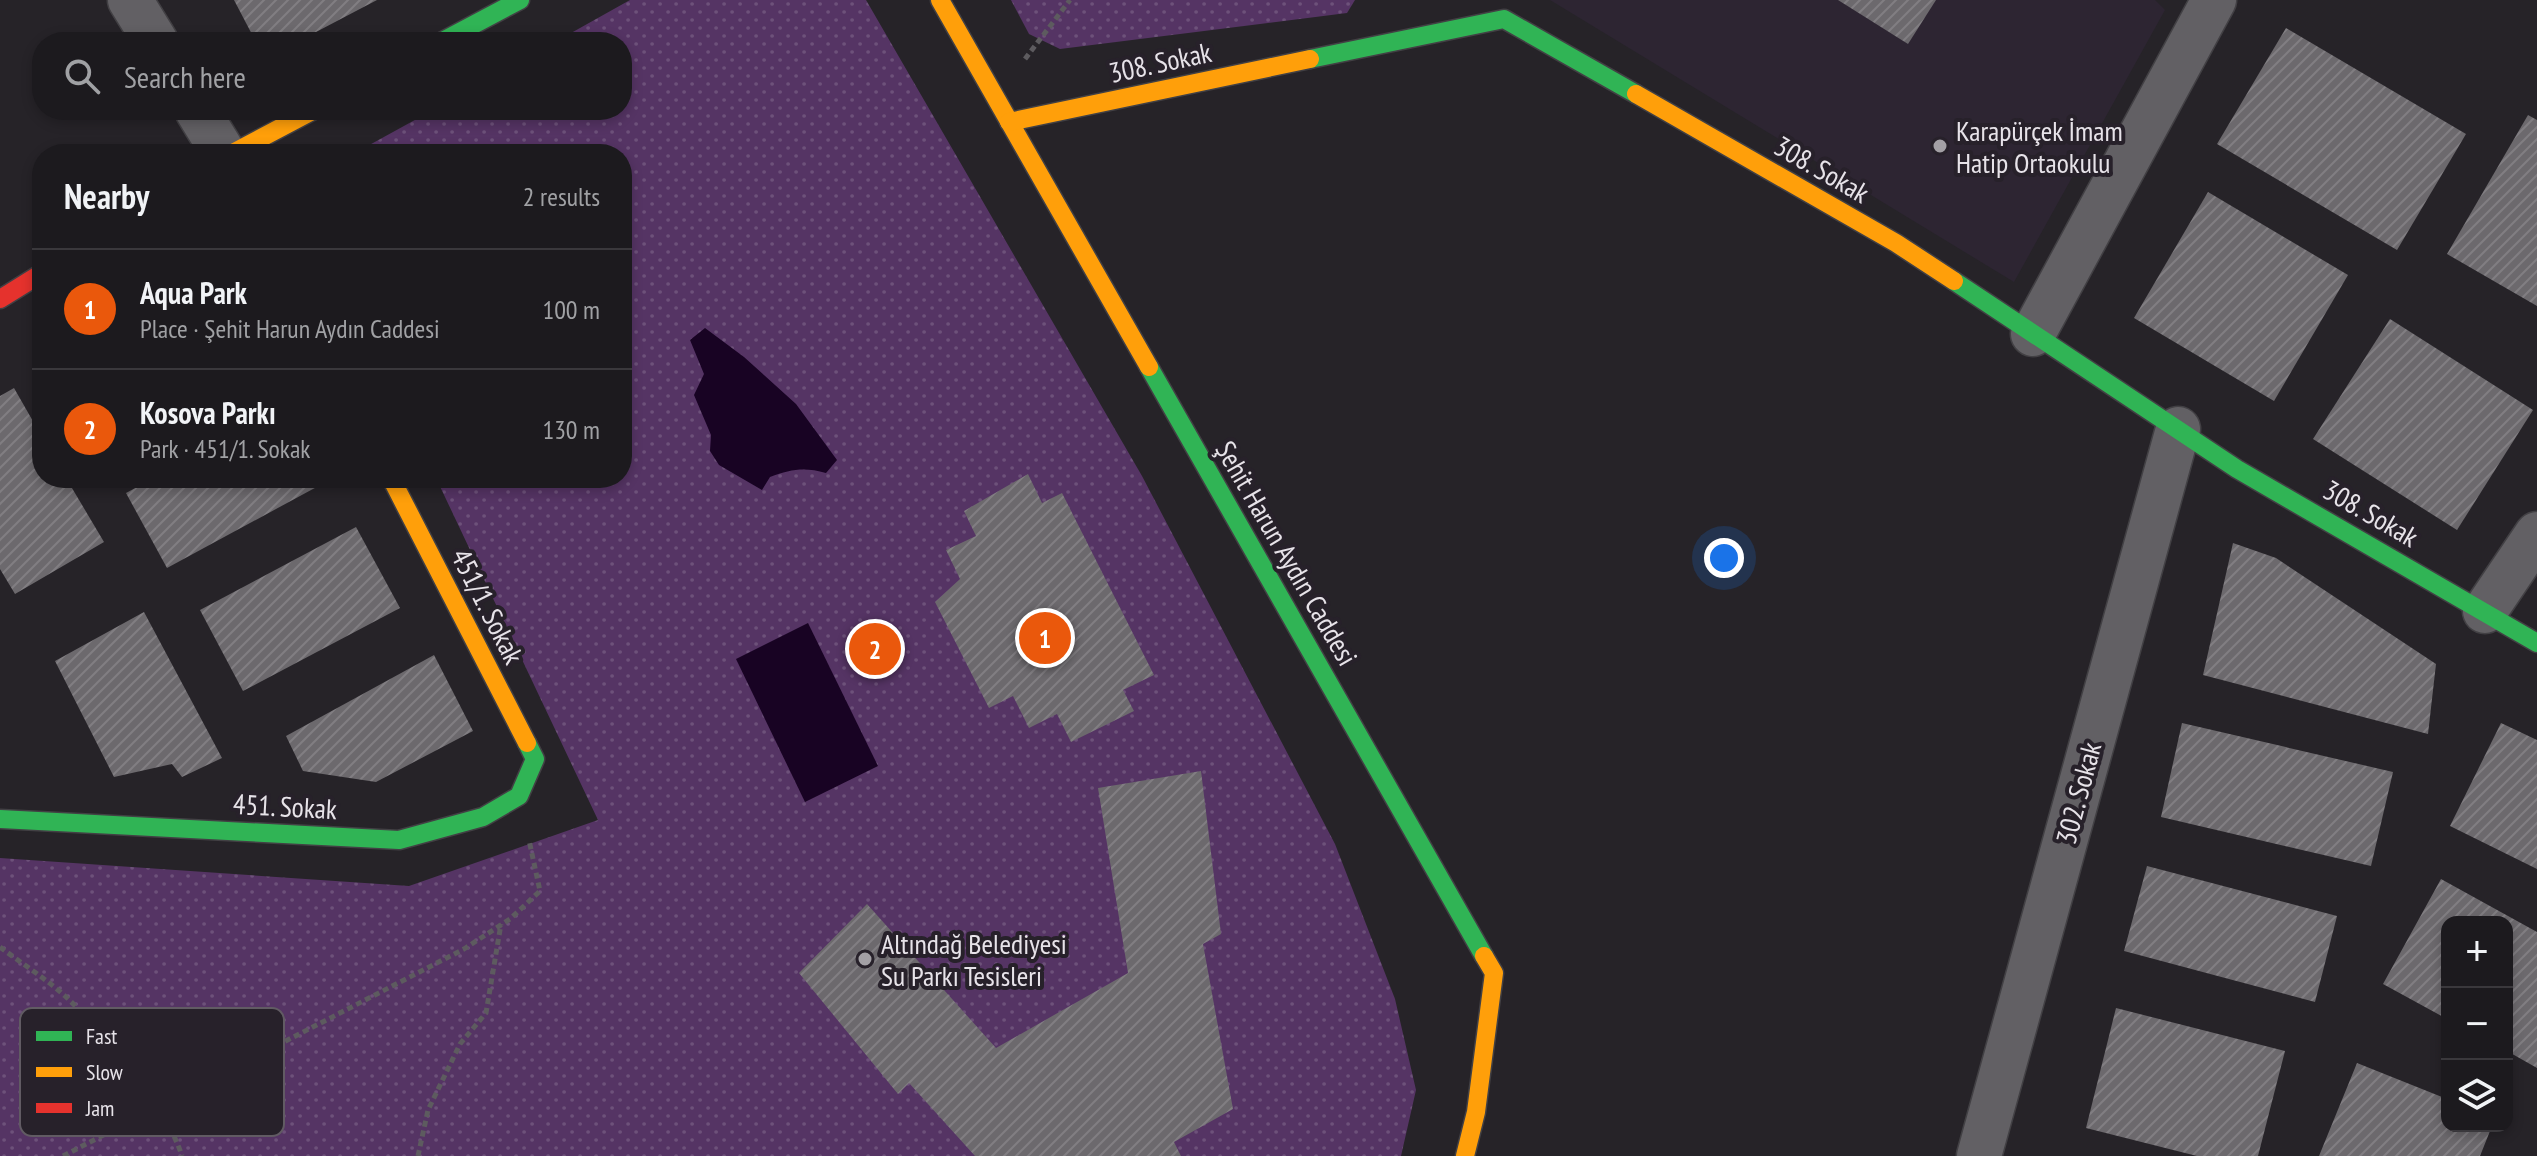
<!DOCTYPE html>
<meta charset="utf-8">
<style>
:root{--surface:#1c1a1e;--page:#252327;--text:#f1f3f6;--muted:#a0a1a4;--line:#3a383c;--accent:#ea580c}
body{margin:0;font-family:"PT Sans Narrow",sans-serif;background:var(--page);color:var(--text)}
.controls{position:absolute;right:24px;bottom:24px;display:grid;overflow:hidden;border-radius:16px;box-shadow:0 4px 12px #0003}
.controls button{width:72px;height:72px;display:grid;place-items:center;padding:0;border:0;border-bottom:2px solid var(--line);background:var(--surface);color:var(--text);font:40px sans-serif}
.you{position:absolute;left:1724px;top:558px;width:28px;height:28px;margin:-20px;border:6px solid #fff;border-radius:50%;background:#1a73e8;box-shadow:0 0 0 12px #1a73e833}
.badge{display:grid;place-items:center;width:52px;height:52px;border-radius:50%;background:var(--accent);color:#fff;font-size:26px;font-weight:700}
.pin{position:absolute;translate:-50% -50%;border:4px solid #fff;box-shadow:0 2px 8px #0006}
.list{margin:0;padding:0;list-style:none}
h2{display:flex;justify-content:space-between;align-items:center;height:104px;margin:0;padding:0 32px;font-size:34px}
h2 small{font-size:26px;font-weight:400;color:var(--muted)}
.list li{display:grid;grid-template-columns:52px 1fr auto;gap:24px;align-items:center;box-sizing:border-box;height:120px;padding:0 32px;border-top:2px solid var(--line)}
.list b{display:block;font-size:30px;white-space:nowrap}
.list p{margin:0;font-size:26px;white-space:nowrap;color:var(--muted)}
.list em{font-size:26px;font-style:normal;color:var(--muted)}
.icon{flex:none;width:44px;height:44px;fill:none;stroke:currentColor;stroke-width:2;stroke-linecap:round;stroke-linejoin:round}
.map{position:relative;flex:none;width:2537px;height:1156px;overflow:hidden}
.search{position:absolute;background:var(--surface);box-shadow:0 4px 12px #0003;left:32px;top:32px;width:600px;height:88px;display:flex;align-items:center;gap:20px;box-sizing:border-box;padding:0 28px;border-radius:32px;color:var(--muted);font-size:30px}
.panel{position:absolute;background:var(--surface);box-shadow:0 4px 12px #0003;left:32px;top:144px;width:600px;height:344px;border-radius:32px}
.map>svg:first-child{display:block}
.built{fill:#2d2532}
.park{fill:url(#park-dots)}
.water{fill:#180323}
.building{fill:url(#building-hatch)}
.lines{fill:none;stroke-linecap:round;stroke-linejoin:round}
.street-casing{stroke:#424044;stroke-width:47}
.fast-casing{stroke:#424044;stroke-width:21}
.slow-casing{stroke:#424044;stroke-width:21}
.jam-casing{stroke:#424044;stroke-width:21}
.path{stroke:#5d5b5f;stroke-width:5;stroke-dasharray:6 4;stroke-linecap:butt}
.street{stroke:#626064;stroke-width:44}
.fast{stroke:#30b455;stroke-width:18}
.slow{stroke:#ff9f0a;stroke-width:18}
.jam{stroke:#e5322d;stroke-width:18}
.poi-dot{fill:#a3a0a5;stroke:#27212a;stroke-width:3}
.labels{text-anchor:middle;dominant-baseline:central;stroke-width:8;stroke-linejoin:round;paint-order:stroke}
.street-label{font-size:28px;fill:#e7e3e9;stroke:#27212a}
.poi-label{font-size:28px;fill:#e7e3e9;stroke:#27212a;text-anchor:start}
.key{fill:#27212a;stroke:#615b63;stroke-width:2}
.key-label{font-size:22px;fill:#e7e3e9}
</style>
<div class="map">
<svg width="2537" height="1156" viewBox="0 0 2537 1156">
<defs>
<pattern id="park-dots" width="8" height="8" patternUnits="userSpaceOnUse" patternTransform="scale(2)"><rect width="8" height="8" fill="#553464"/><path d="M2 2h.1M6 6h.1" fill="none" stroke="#6d517a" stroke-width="1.8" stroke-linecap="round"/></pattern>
<pattern id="building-hatch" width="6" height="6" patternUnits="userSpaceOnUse" patternTransform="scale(2)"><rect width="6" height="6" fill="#6c696d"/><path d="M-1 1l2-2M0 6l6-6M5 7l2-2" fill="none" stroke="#817e82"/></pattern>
</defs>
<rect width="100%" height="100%" fill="#262328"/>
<!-- built -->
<path class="built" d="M1550 0H2155L2165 10 2014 282Z"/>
<!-- park -->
<g class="park">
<path d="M630 0H866L1142 476 1335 844 1395 999 1416 1090 1401 1156H0V858L409 886 598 820 436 478H622V154H353L433 110H622V42H555Z"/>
<path d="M1011 0H1355L1347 13 1060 49 1029 34Z"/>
</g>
<!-- water -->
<g class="water">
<path d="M705 328 744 357 796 404 837 460 826 473C805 467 791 469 770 477L762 490 719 465 710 451 711 435 694 395 704 374 690 340Z"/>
<path d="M808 623 878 766 805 802 736 659Z"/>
</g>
<!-- building -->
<g class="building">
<path d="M234 0H377L297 42H256Z"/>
<path d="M1838 0H1936L1908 44Z"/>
<path d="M2286 28 2466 134 2397 250 2217 144Z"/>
<path d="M2528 115 2537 120V306L2447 254Z"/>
<path d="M2208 192 2348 275 2274 401 2134 318Z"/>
<path d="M2390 319 2533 410 2457 530 2313 439Z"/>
<path d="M14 388 42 437V478H66L104 542 15 594 0 569V396Z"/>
<path d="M1028 474 1042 503 1062 493 1154 675 1123 690 1134 711 1071 742 1057 714 1029 728 1013 696 989 708 935 602 960 579 946 550 976 536 964 511Z"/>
<path d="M154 478H321L324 483 167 568 126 493Z"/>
<path d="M356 527 400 608 243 691 200 610Z"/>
<path d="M2233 543 2276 558 2436 664 2428 734 2203 675Z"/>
<path d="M144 612 222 758 182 777 172 764 114 777 55 661Z"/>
<path d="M434 655 473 731 376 782 303 771 286 736Z"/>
<path d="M2182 723 2393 772 2371 866 2161 817Z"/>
<path d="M2501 723 2537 740V869L2450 826Z"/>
<path d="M1201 771 1221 934 1203 944 1233 1109 1174 1142 1181 1156H975L909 1083 898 1094 799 973 867 904 996 1048 1128 973 1098 788Z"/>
<path d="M2147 866 2337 916 2315 1002 2124 951Z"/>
<path d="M2441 879 2537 932V1068L2507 1051V922H2447V1019L2383 984Z"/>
<path d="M2116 1008 2285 1051 2258 1156H2197L2086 1128Z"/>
<path d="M2357 1063 2447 1099V1126H2492L2480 1156H2319Z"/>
</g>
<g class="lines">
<defs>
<g id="street">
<path d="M130 0 156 42"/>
<path d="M197 110 224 154"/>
<path d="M2033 334 2214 0"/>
<path d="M2485 611 2537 534"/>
<path d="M1979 1156 2178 429"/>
</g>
<g id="fast">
<path d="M441 42 520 0"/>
<path d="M1310 59 1504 19 1636 94"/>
<path d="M1954 281 2237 469 2537 643"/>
<path d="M1149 367 1484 956"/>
<path d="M0 819 399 840 483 817 519 796 535 759 527 743"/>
</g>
<g id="slow">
<path d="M940 0 1149 367"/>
<path d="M1636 94 1896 243 1954 281"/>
<path d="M1009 122 1310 59"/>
<path d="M231 154 314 110"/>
<path d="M391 478 527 743"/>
<path d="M1465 1156 1476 1112 1494 973 1484 956"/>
</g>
<path id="jam" d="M0 299 42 273"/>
</defs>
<!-- street casing -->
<use href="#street" class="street-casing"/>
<!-- fast casing -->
<use href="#fast" class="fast-casing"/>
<!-- slow casing -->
<use href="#slow" class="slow-casing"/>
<!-- jam casing -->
<use href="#jam" class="jam-casing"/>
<!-- path -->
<g class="path">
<path d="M1025 59 1070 0"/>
<path d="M0 947C21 963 45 978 65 996 103 1031 167 1108 182 1156"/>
<path d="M63 1156 464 949 510 919 540 891 529 840"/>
<path d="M418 1156 428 1110 460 1044 486 1013 501 924"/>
</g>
<!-- street -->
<use href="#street" class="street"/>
<!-- fast -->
<use href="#fast" class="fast"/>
<!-- slow -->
<use href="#slow" class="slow"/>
<!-- jam -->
<use href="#jam" class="jam"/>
</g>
<!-- markers -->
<g class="poi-dot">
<circle cx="1940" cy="146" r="8"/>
<circle cx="865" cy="959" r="8"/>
</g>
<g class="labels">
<!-- street labels -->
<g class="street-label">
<text transform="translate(1160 62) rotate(-12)">308. Sokak</text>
<text transform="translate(1822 169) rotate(30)">308. Sokak</text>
<text transform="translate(2371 513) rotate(30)">308. Sokak</text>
<text transform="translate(1287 553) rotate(60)">Şehit Harun Aydın Caddesi</text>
<text transform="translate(488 606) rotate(63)">451/1. Sokak</text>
<text transform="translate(2078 793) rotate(-75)">302. Sokak</text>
<text transform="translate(285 806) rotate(3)">451. Sokak</text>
</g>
<!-- poi labels -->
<g class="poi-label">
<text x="1956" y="130">Karapürçek İmam<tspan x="1956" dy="32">Hatip Ortaokulu</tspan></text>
<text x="881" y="943">Altındağ Belediyesi<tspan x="881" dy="32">Su Parkı Tesisleri</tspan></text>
</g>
</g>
<!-- legend -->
<rect x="20" y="1008" width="264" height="128" rx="12" class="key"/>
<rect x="36" y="1031" width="36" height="10" fill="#30b455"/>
<rect x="36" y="1067" width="36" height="10" fill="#ff9f0a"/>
<rect x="36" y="1103" width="36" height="10" fill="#e5322d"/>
<g class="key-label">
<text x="86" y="1044">Fast</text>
<text x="86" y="1080">Slow</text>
<text x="86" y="1116">Jam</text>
</g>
</svg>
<div class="controls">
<button>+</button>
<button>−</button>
<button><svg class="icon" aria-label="layers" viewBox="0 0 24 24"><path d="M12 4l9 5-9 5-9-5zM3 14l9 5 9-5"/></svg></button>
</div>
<div class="you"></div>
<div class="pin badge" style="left:1045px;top:638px">1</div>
<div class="pin badge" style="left:875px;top:649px">2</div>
<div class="search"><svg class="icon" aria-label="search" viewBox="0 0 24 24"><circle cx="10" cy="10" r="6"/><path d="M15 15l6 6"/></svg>Search here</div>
<section class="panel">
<h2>Nearby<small>2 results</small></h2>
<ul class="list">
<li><span class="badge">1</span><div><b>Aqua Park</b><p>Place · Şehit Harun Aydın Caddesi</p></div><em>100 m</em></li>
<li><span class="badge">2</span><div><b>Kosova Parkı</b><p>Park · 451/1. Sokak</p></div><em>130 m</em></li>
</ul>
</section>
</div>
